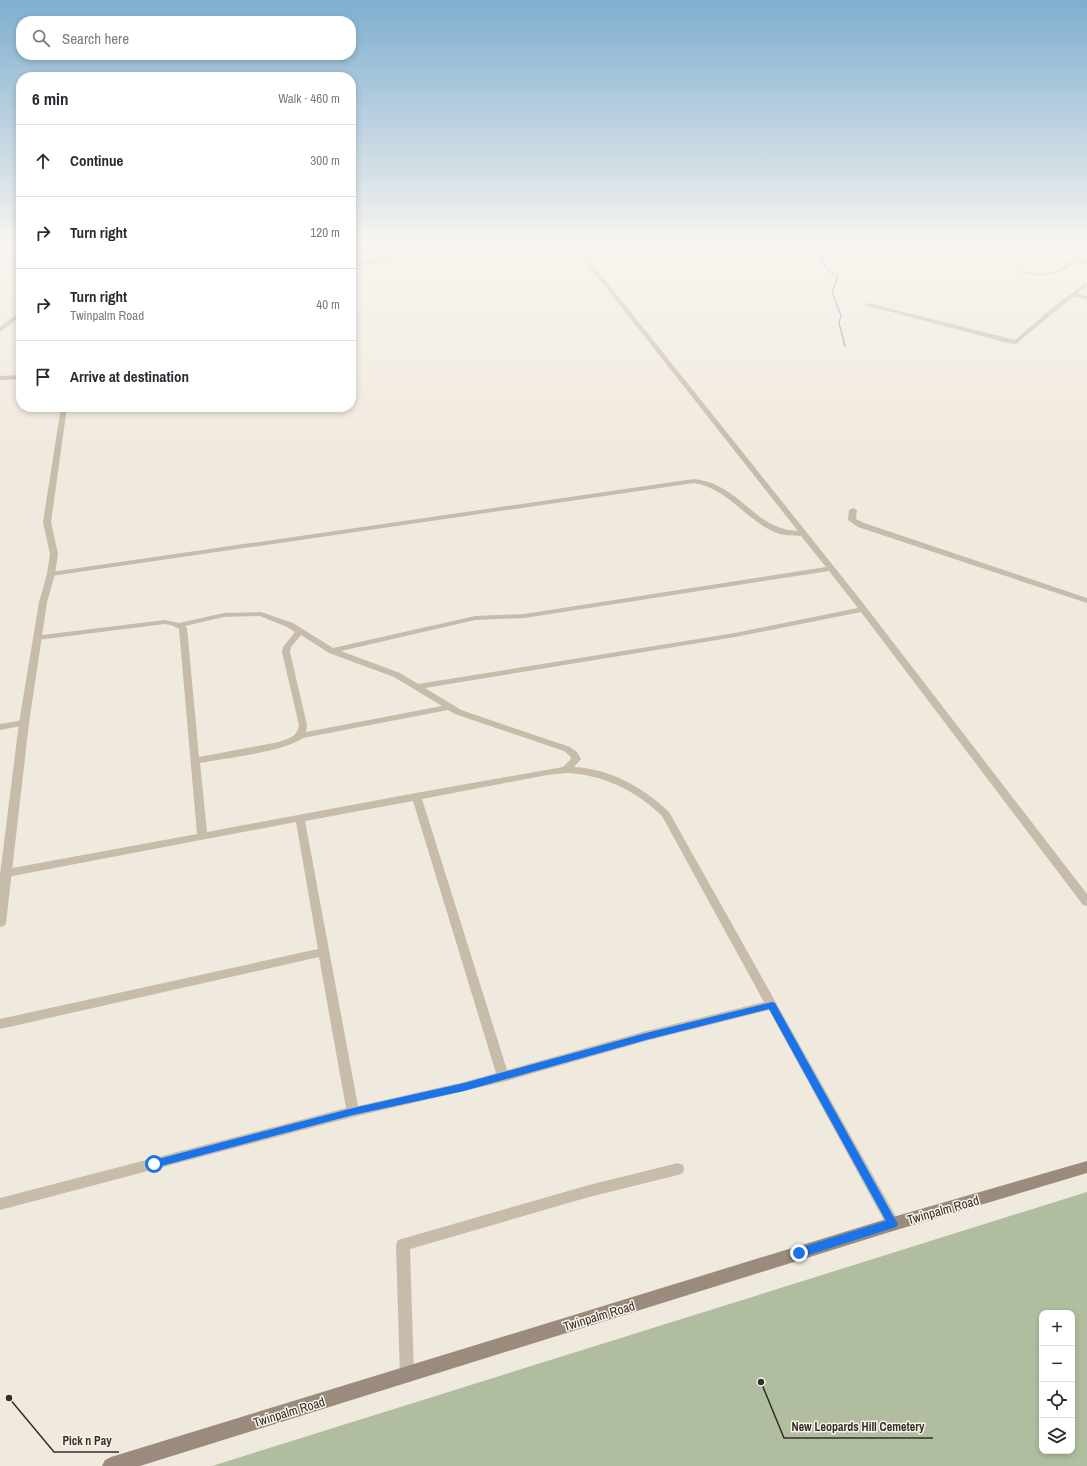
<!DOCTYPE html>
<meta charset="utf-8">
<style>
:root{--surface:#fff;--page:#f2f2f3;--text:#2b2b33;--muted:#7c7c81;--line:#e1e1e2}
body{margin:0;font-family:"Archivo Narrow",sans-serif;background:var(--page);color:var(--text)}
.controls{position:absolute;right:12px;bottom:12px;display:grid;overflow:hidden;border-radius:8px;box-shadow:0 2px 6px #0003}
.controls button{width:36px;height:36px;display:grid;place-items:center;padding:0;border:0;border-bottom:1px solid var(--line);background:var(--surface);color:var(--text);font:20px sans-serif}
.stop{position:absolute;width:12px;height:12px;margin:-9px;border:3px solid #1a73e8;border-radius:50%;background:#fff}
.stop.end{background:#1a73e8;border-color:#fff;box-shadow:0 1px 4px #0008}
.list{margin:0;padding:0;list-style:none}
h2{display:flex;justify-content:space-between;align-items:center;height:52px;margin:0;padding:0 16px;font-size:17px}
h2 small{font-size:13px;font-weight:400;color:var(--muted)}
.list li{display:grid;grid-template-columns:26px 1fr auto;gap:12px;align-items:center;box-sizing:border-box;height:72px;padding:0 16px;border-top:1px solid var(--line)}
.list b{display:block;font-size:15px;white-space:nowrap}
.list p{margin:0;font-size:13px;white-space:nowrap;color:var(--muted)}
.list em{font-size:13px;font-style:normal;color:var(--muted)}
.icon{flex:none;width:22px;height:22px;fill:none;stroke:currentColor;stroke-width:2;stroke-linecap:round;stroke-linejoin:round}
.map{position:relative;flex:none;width:1087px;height:1466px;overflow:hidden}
.search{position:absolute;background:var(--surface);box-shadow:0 2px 6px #0003;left:16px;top:16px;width:340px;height:44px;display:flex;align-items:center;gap:10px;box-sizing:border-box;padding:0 14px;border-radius:16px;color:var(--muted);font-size:15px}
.panel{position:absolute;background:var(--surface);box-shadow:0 2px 6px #0003;left:16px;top:72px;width:340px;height:340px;border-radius:16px}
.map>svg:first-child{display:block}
.green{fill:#b0be9f;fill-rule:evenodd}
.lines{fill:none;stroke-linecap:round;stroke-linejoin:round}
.stream{stroke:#7fa4ab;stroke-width:1.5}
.minor{fill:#c7bbaa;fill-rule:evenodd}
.tertiary{fill:#c7bbaa;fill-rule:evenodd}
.secondary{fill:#9b8b7c;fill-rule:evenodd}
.route{fill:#1a73e8}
.labels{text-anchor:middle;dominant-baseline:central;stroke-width:3;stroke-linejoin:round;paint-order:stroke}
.near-street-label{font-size:13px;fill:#352e29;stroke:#f8f3ea}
.leader{fill:none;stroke:#352e29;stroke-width:1.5}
.callout-dot{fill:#352e29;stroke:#f8f3ea;stroke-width:1.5}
.callout-label{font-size:12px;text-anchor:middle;font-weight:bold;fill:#352e29;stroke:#f8f3ea;stroke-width:3;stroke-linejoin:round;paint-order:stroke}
</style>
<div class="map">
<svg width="1087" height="1466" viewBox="0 0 1087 1466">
<rect width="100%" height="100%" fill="#f0e9de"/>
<!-- green -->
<path class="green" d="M1087 1192V1466H212ZM1042 1313H1072V1451H1042Z"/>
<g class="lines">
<!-- stream -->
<path class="stream" d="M821 246C818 261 826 270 838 277L832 292 841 316 839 323 845 346"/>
<!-- minor -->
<g class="minor">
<path d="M354 246H359L367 254 351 258V256L361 253Z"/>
<path d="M573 246H578L859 598 1087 894V906L1083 905 861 612 735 637 425 688 461 710 570 747 577 752 581 759 574 767C610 769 643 787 669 812L898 1220 900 1224 898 1228 893 1230 888 1228 769 1010 646 1041 503 1082 353 1117 0 1210V1198L346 1108 319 957 0 1029V1019L318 949 296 822 7 877 3 876 2 873 3 870 7 869 197 834 179 629 171 625 165 624 37 640H34L33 638 34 636 165 620 179 623 224 613 261 612 293 623 333 648 475 616 524 614 826 567 801 536C793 535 784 536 777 533 746 521 728 488 694 483L51 576 47 574 51 572 694 479C703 480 710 482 718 486 747 500 762 530 798 531ZM829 571 858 608 735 633 418 684 400 673 341 651 475 620 524 618ZM260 616 287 627 295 632 283 647 282 652 299 725C297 737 290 738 279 742L199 757 187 628 185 626 224 617ZM301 635 329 653 394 677 442 706 306 732 307 725 290 652 291 647ZM448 710 455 714 564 751 570 756 571 759 563 767 416 793 207 832 200 763C225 758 284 752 303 738ZM567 773C604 775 635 790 662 816L764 1002 646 1031 507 1070 422 799 547 775ZM413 801 496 1073 464 1082 358 1106 305 821Z"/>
<path d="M397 257 399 258V259L351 267V265Z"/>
<path d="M1075 259 1087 261V263L1074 262 1064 271 1042 276 1017 272 1019 271C1032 272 1047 276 1060 269 1066 266 1068 261 1075 259Z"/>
<path d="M1085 283H1087V286L1077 294 1087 296V300L1074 296 1016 344 1008 343 865 305 868 303 1015 340 1053 307Z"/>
<path d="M21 375V379L0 380V376Z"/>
<path d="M853 508 857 510 856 519 864 523 1087 598V603L858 527 848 520 849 510Z"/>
<path d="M24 720 28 723 27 725 0 730V724Z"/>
<path d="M678 1163 683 1165 684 1169 683 1173 678 1175 589 1197 410 1249 414 1376 412 1381 407 1383 402 1381 400 1376 396 1245 398 1240 589 1185Z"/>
</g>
<!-- tertiary -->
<g class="tertiary">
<path d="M21 311V316L0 332V327Z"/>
<path d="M61 407H67L51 522 58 554 55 574 47 602 29 723 6 923 4 926 0 927V875L19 723 39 602 47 574 50 554 43 522Z"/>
</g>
<!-- secondary -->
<path class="secondary" d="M1087 1161V1173L893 1231 140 1466H102L105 1460 111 1457 893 1217Z"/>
</g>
<!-- sky -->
<linearGradient id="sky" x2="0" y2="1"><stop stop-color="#7eaed0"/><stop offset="0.54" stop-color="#f8f5f0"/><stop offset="1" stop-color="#f8f5f0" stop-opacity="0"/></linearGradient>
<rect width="1087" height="452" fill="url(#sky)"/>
<!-- route -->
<path class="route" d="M772 1002 775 1003 896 1221 898 1224 896 1227 799 1258 795 1257 794 1253 795 1250 799 1248 886 1221 769 1009 646 1040 464 1091 353 1115 154 1168 150 1167 149 1164 150 1161 154 1160 353 1108 464 1083 646 1033Z"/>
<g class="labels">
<!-- near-street labels -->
<g class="near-street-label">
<text transform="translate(943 1210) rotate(-16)">Twinpalm Road</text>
<text transform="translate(599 1316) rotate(-17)">Twinpalm Road</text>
<text transform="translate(289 1412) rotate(-17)">Twinpalm Road</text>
</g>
</g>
<!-- callouts -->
<path class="leader" d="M761 1382L784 1438H933M9 1398L54 1452H119"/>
<g class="callout-dot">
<circle cx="761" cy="1382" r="4"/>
<circle cx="9" cy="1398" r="4"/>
</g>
<g class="callout-label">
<text x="858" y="1431">New Leopards Hill Cemetery</text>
<text x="87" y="1445">Pick n Pay</text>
</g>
</svg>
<div class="controls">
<button>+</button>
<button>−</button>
<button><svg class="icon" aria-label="locate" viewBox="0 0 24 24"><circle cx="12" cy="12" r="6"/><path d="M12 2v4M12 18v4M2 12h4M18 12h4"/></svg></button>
<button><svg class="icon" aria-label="layers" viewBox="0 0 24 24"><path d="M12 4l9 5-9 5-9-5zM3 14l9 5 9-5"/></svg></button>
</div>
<div class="stop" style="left:154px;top:1164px"></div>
<div class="stop end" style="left:799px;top:1253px"></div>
<div class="search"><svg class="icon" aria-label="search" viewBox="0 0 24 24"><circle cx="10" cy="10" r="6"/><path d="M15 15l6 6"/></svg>Search here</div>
<section class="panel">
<h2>6 min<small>Walk · 460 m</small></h2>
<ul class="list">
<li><svg class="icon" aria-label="ahead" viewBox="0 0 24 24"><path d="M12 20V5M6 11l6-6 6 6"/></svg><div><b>Continue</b></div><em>300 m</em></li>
<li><svg class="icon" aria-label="right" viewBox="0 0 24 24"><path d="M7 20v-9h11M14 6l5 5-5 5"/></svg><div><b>Turn right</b></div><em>120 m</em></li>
<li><svg class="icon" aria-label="right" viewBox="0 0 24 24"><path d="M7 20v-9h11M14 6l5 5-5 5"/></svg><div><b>Turn right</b><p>Twinpalm Road</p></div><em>40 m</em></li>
<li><svg class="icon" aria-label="arrive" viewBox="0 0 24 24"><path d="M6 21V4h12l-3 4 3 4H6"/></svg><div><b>Arrive at destination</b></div></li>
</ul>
</section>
</div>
